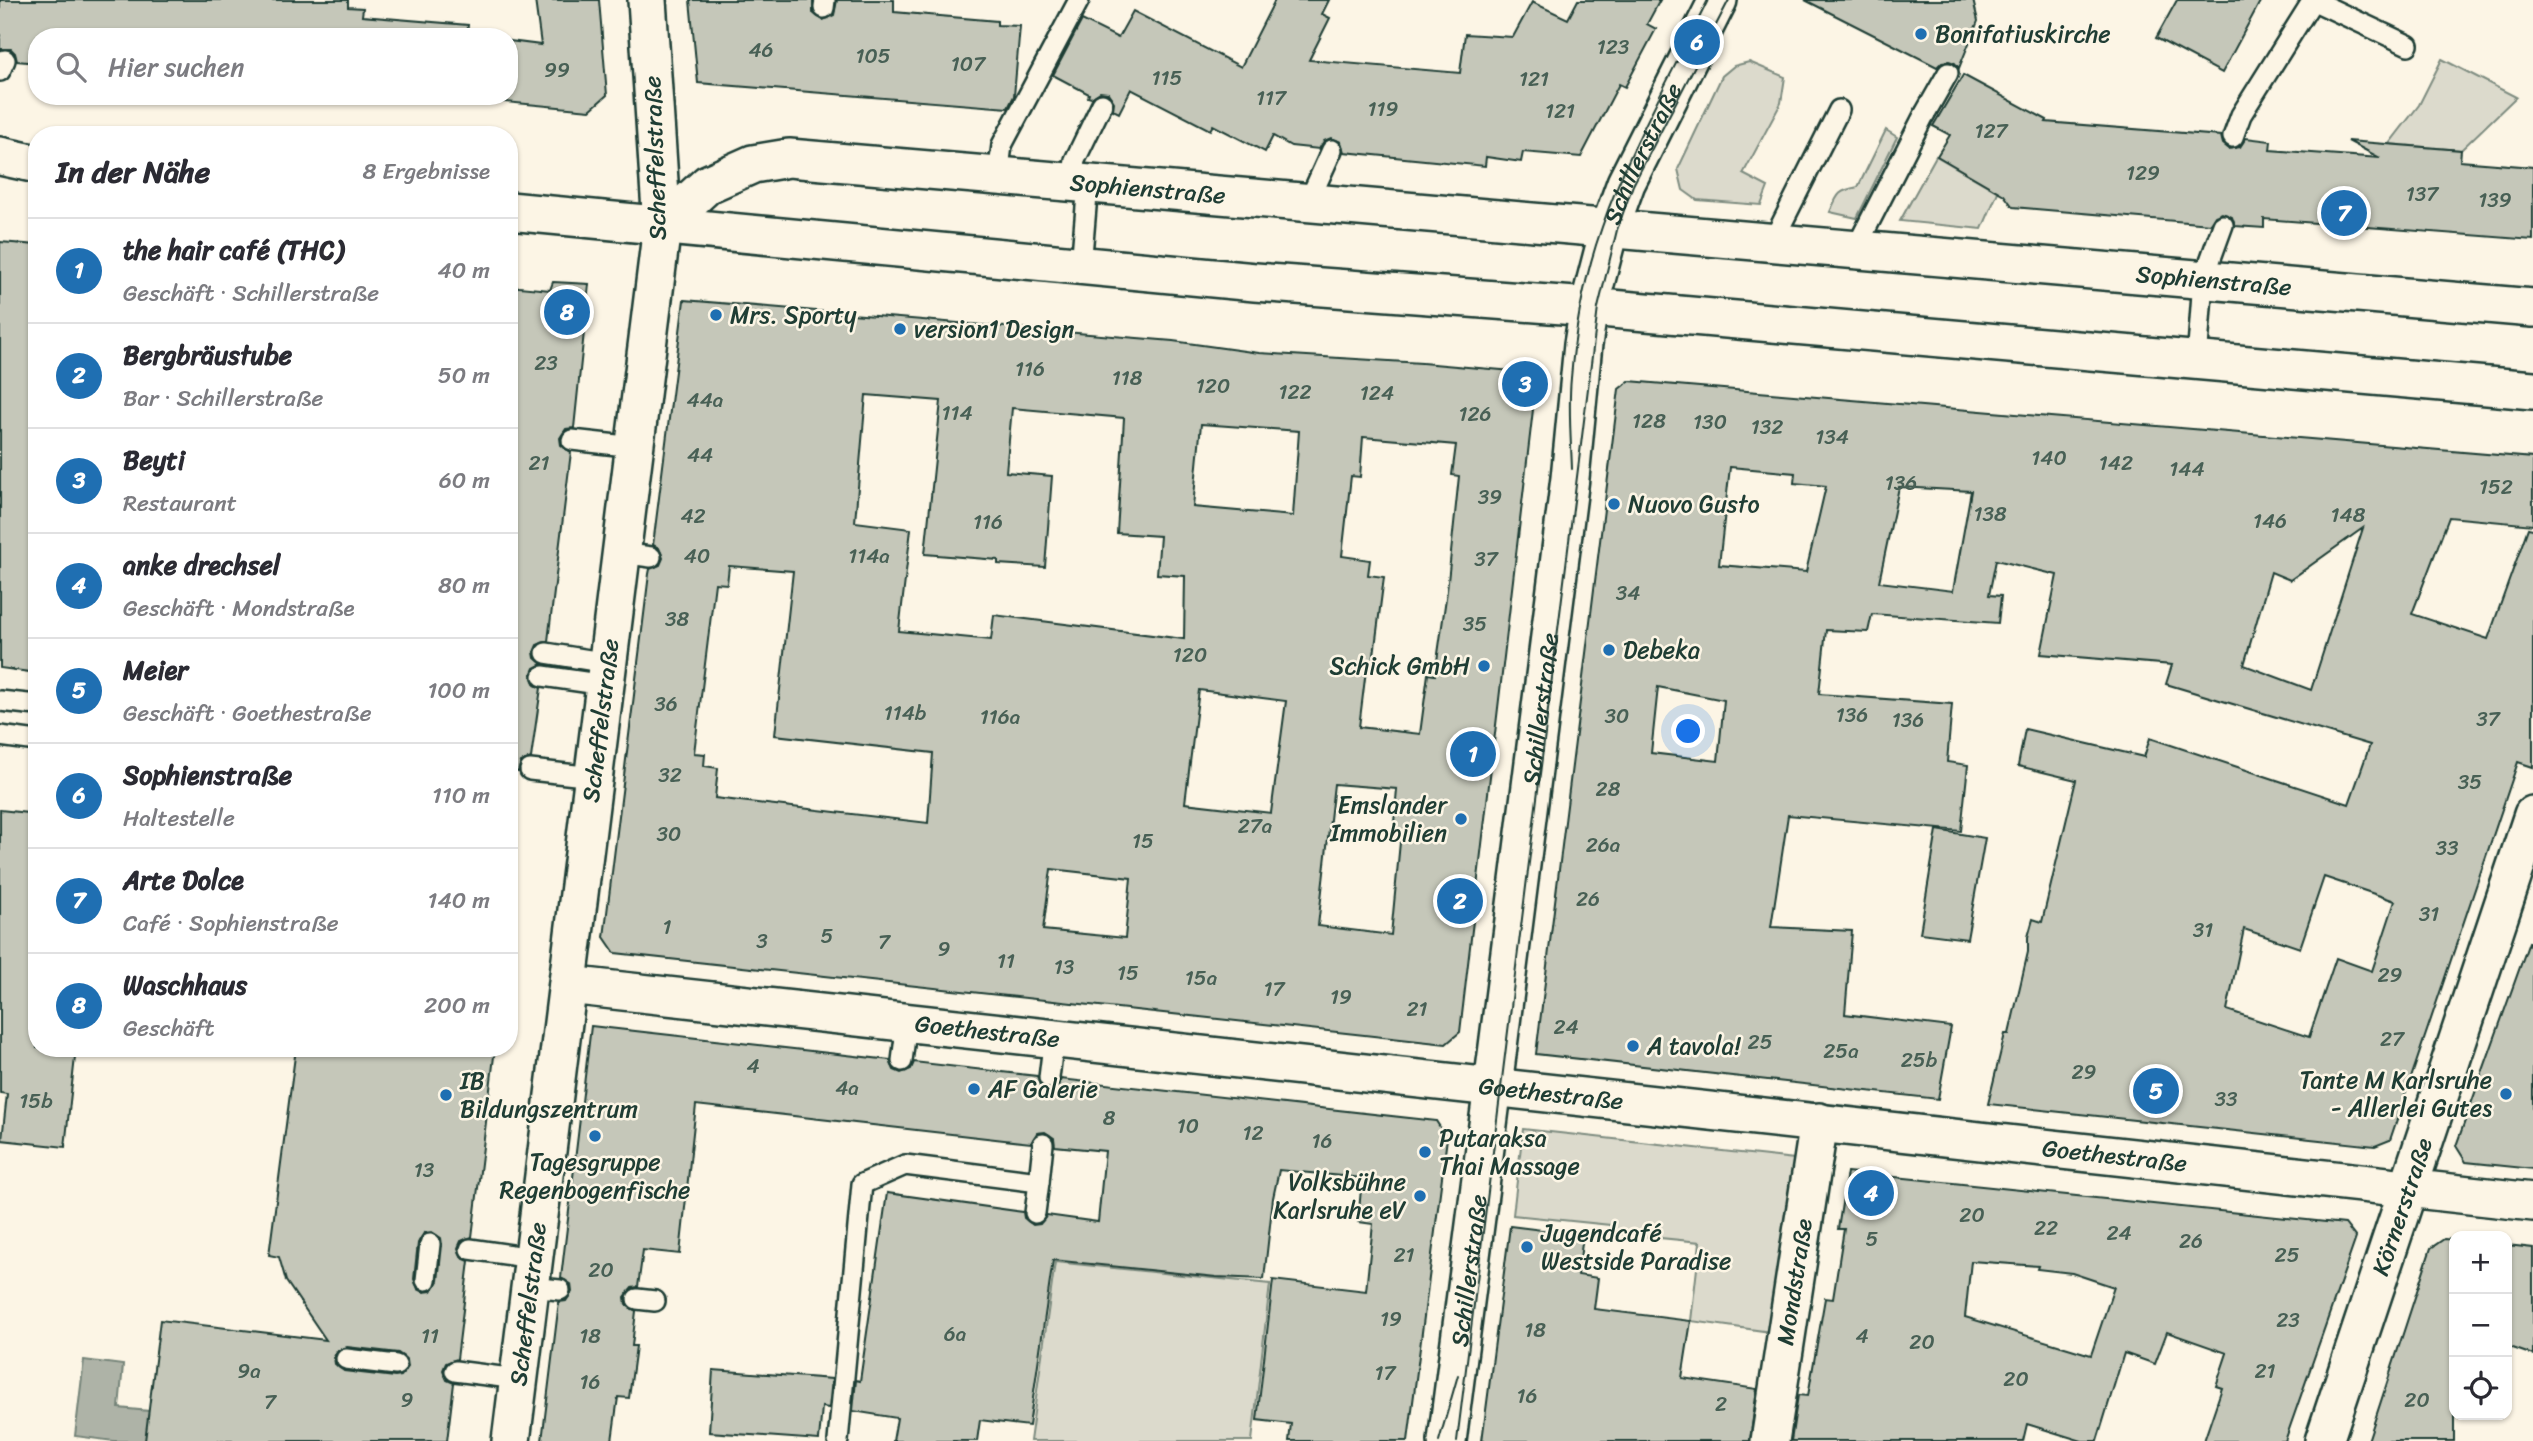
<!DOCTYPE html>
<html lang="de">
<meta charset="utf-8">
<style>
:root{--surface:#fff;--page:#f7f7f7;--text:#2b2b33;--muted:#7c7c81;--line:#e1e1e2;--accent:#1f6fb2}
body{margin:0;font-family:Sriracha,sans-serif;background:var(--page);color:var(--text)}
.controls{position:absolute;right:21px;bottom:21px;display:grid;overflow:hidden;border-radius:14px;box-shadow:0 2px 5px #0004}
.controls button{width:63px;height:63px;display:grid;place-items:center;padding:0;border:0;border-bottom:2px solid var(--line);background:var(--surface);color:var(--text);font:35px sans-serif}
.you{position:absolute;left:1689px;top:732px;width:24px;height:24px;margin:-18px;border:5px solid #fff;border-radius:50%;background:#1a73e8;box-shadow:0 0 0 10px #1a73e833}
.badge{display:grid;place-items:center;width:46px;height:46px;border-radius:50%;background:var(--accent);color:#fff;font-size:23px;font-weight:700}
.pin{position:absolute;translate:-50% -50%;border:4px solid #fff;box-shadow:0 2px 7px #0006}
.list{margin:0;padding:0;list-style:none}
h2{display:flex;justify-content:space-between;align-items:center;height:91px;margin:0;padding:0 28px;font-size:30px}
h2 small{font-size:23px;font-weight:400;color:var(--muted)}
.list li{display:grid;grid-template-columns:46px 1fr auto;gap:21px;align-items:center;box-sizing:border-box;height:105px;padding:0 28px;border-top:2px solid var(--line)}
.list b{display:block;font-size:26px;white-space:nowrap}
.list p{margin:0;font-size:23px;white-space:nowrap;color:var(--muted)}
.list em{font-size:23px;font-style:normal;color:var(--muted)}
.icon{flex:none;width:38px;height:38px;fill:none;stroke:currentColor;stroke-width:2;stroke-linecap:round;stroke-linejoin:round}
.map{position:relative;flex:none;width:2533px;height:1441px;overflow:hidden}
.search{position:absolute;background:var(--surface);box-shadow:0 2px 5px #0004;left:28px;top:28px;width:490px;height:77px;display:flex;align-items:center;gap:18px;box-sizing:border-box;padding:0 24px;border-radius:28px;color:var(--muted);font-size:26px}
.panel{position:absolute;background:var(--surface);box-shadow:0 2px 5px #0004;left:28px;top:126px;width:490px;height:931px;border-radius:28px}
.map>svg:first-child{display:block}
.green{fill:#dcdacc;stroke:#7e8c80;stroke-width:2}
.water{fill:#aeb3a7;stroke:#758479;stroke-width:2}
.building{fill:#c5c7b9;stroke:#1f3d34;stroke-width:2;fill-rule:evenodd}
.lines{fill:none;stroke-linecap:round;stroke-linejoin:round}
.lane-casing{stroke:#1f3d34;stroke-width:24}
.street-casing{stroke:#1f3d34;stroke-width:42}
.lane{stroke:#fcf5e5;stroke-width:19}
.street{stroke:#fcf5e5;stroke-width:37}
.tram{stroke:#1f3d34;stroke-width:2}
.poi-dot{fill:#1f6fb2;stroke:#fcf5e5;stroke-width:2.5}
.labels{text-anchor:middle;dominant-baseline:central;stroke-width:5;stroke-linejoin:round;paint-order:stroke}
.number-label{font-size:21px;fill:#486055}
.poi-label{font-size:24px;fill:#1f3d34;stroke:#fcf5e5;text-anchor:start}
.street-label{font-size:24px;fill:#1f3d34;stroke:#fcf5e5}
</style>
<div class="map">
<svg width="2533" height="1441" viewBox="0 0 2533 1441">
<rect width="100%" height="100%" fill="#fcf5e5"/>
<filter id="ink" filterUnits="userSpaceOnUse"><feTurbulence type="fractalNoise" baseFrequency=".0143" numOctaves="2"/><feDisplacementMap in="SourceGraphic" scale="14" xChannelSelector="R" yChannelSelector="G"/><feConvolveMatrix kernelMatrix="1 2 1 2 8 2 1 2 1" color-interpolation-filters="sRGB"/></filter>
<g filter="url(#ink)">
<!-- green -->
<g class="green">
<path d="M2442 59 2516 97 2461 150 2389 144 2419 105Z"/>
<path d="M1749 62 1785 77 1781 103 1743 174 1768 187 1761 205 1697 200 1683 190 1678 169 1722 76 1734 66Z"/>
<path d="M1886 130 1897 137 1857 218 1830 212C1838 193 1838 191 1858 187Z"/>
<path d="M1936 156 1998 192 1982 229 1900 221Z"/>
<path d="M1523 1129 1794 1159 1771 1332 1691 1321 1700 1242 1610 1233V1225L1513 1215Z"/>
<path d="M1055 1262 1270 1284 1252 1441H1030Z"/>
</g>
<!-- water -->
<path class="water" d="M84 1360 123 1365 119 1408 159 1412 156 1441H114L75 1436Z"/>
<!-- building -->
<g class="building">
<path d="M0 0H348V7L363 8 362 16 468 25 467 36 470 37H37V63L17 61 15 53 11 49H0Z"/>
<path d="M535 0H599L607 95 590 110 443 96H509V41L541 45Z"/>
<path d="M690 0H813V13L823 20 834 15 837 0H894V12L997 21V25L1020 26 1014 96 1008 108 698 83Z"/>
<path d="M1275 0H1329L1322 14 1330 18 1309 60 1460 73 1465 34 1513 37 1532 2 1568 19 1578 0H1660L1647 24 1656 29 1625 87 1619 84 1581 157 1523 152 1521 162 1486 157 1485 166 1344 152 1341 142 1331 138 1324 141 1319 149 1291 146 1273 136 1265 152 1213 125 1210 130 1131 89 1119 113 1113 110 1114 102 1108 93 1100 92 1091 98 1088 97 1089 94 1053 75 1082 20 1118 38 1133 11 1241 67Z"/>
<path d="M1805 0H1973L1978 21 1959 68 1955 63 1949 61 1942 62 1937 67Z"/>
<path d="M2177 0H2261L2222 73 2156 38Z"/>
<path d="M1963 75 2047 120 2046 122 2221 136 2223 144 2229 149 2240 147 2246 138 2271 141 2270 150 2380 158 2348 141 2461 150 2460 161 2533 167V240L2264 219V228L2235 226 2232 217 2222 213 2215 216 2210 224 2013 207 2004 195 1937 156 1950 135 1933 126Z"/>
<path d="M0 242 37 245V673L0 668Z"/>
<path d="M553 282 589 284 574 428 566 429 560 438 561 445 571 452 548 641 537 645 534 652 535 658 542 664 534 668 531 675 535 685 541 688 531 758 521 762 518 772 509 771V286L550 290Z"/>
<path d="M684 300 1173 341 1259 353 1422 363 1513 371 1525 372 1536 384 1460 1032 1446 1044 615 953 604 937 649 574 650 569 660 565 663 558 659 548 653 545ZM866 395 941 401 925 554 998 560V564L1045 567 1052 476 1006 472 1012 408 1124 418 1117 533 1160 536 1157 574 1185 576 1184 639 994 615 991 640 899 631 911 529 855 522ZM1201 424 1299 431 1293 516 1193 507ZM1363 437 1456 445 1452 475 1459 476 1447 591 1435 675 1428 674 1420 734 1359 727 1367 662 1373 663 1384 577 1368 575 1370 560 1342 556 1351 476 1360 477ZM729 566 793 571 775 735 933 753 928 823 715 798 718 768 704 766 705 754 694 753 715 583 727 584ZM1199 690 1286 701 1271 813 1185 803ZM1334 784 1397 789 1393 834 1400 842 1391 935 1318 926ZM1051 869 1131 878 1125 938 1043 930Z"/>
<path d="M1629 381 2533 458V525L2449 517 2412 614 2488 639 2528 528 2533 529V767L2518 762 2390 1140 2375 1146 1988 1104 2005 1034H2009L2028 952V937L2033 919 2042 922 2076 780 2018 766 2025 729 2144 757 2150 738 2349 804 2370 745 2166 684 2172 665 2041 654 2057 575 1996 560 1989 595 2001 596 1998 623 1872 614 1868 632 1826 630 1819 694 1952 704 1947 762 1968 765 1961 831 1788 815 1771 927 1852 931 1845 1014 1951 1027 1938 1099 1536 1054 1619 389ZM1730 467 1795 473 1794 483 1826 486 1806 572 1719 565ZM1899 487 1971 491 1953 591 1879 582ZM2363 528 2311 690 2244 665 2271 572 2290 580ZM1658 687 1724 700 1718 761 1651 753ZM2324 877 2395 901 2372 971 2336 958 2309 1037 2227 1010 2244 929 2300 948Z"/>
<path d="M0 810 37 814V1048H76L65 1147 2 1140 7 1094 0 1093Z"/>
<path d="M1937 830 1985 838 1967 939 1920 933Z"/>
<path d="M2529 942 2533 943V1169L2466 1162 2456 1146Z"/>
<path d="M591 1026 890 1060 894 1070 901 1073 911 1069 914 1062 1037 1076 1041 1087 1048 1090 1058 1086 1061 1079 1436 1121 1447 1138 1408 1441H1289L1291 1424 1257 1420 1273 1280 1366 1291 1373 1224 1358 1222 1362 1178 1279 1170 1273 1198 1264 1279 1216 1277 1053 1260 1029 1426 980 1420 977 1441H893L897 1418 853 1411 856 1380 860 1381 887 1193 1023 1212 1024 1218 1033 1225 1040 1224 1047 1215 1098 1222 1105 1151 1055 1146 1054 1138 1045 1132 1037 1133 1031 1143 696 1105 680 1254 643 1250 638 1287 632 1288 625 1297 626 1305 636 1311 632 1346H636L629 1398 618 1397 612 1441H542L559 1302 566 1301 572 1292 571 1284 561 1278Z"/>
<path d="M296 1048H495L472 1237 461 1241 458 1248 462 1258 469 1261 457 1359 446 1363 443 1370 447 1380 454 1383 447 1441H145L160 1320 326 1340 286 1281 279 1257 269 1255ZM432 1232 441 1238 442 1245 438 1281 431 1291 424 1292 418 1289 414 1279 418 1243 424 1233ZM347 1347 398 1353 407 1360 408 1367 401 1376 395 1377 344 1371 335 1364 334 1357 337 1351Z"/>
<path d="M1847 1172 2345 1224 2356 1238 2285 1441H2204L2222 1388 2216 1386 2227 1353 2167 1332 2155 1364 2124 1353 2097 1441H2082L2027 1424 2023 1441H1791L1798 1395 1808 1396 1825 1298 1833 1299 1844 1229H1838ZM1971 1261 2038 1266 2037 1269 2072 1273 2114 1287 2091 1355 1965 1317Z"/>
<path d="M1510 1226 1583 1235 1578 1275 1598 1278 1594 1309 1691 1321 1682 1378 1757 1389 1750 1441H1482Z"/>
<path d="M2444 1239 2454 1240V1441H2368L2431 1248Z"/>
<path d="M2507 1245 2533 1248V1355L2507 1346Z"/>
<path d="M713 1370 832 1379 829 1408 822 1407 819 1440 709 1432Z"/>
</g>
<g class="lines">
<defs>
<g id="lane">
<path d="M2312 0 2408 45"/>
<path d="M824 8 825 0"/>
<path d="M0 71 5 60"/>
<path d="M2233 137 2241 115 2313 0"/>
<path d="M998 176 1002 145 1079 0"/>
<path d="M1072 182 1075 160 1102 104"/>
<path d="M1308 203 1332 150"/>
<path d="M1772 243 1839 110"/>
<path d="M1855 250 1923 117 1948 73"/>
<path d="M1081 267 1088 183"/>
<path d="M2197 361 2203 280 2223 225"/>
<path d="M572 440 635 447"/>
<path d="M621 553 651 557"/>
<path d="M546 653 608 663"/>
<path d="M543 676 605 685"/>
<path d="M0 701 37 705"/>
<path d="M0 736 37 741"/>
<path d="M530 770 594 777"/>
<path d="M902 1061 907 1022"/>
<path d="M1049 1078 1054 1037"/>
<path d="M1035 1213 1039 1182"/>
<path d="M470 1249 533 1258"/>
<path d="M426 1280 430 1244"/>
<path d="M530 1287 560 1290"/>
<path d="M637 1299 655 1301"/>
<path d="M346 1359 396 1365"/>
<path d="M455 1371 518 1379"/>
<path d="M838 1441 862 1184 905 1165 1039 1182 1043 1144"/>
</g>
<g id="street">
<path d="M0 156 37 164"/>
<path d="M509 211 1255 282 1589 307 2533 390"/>
<path id="s1" d="M662 226 708 184 753 164 789 158 2533 308"/>
<path id="s2" d="M568 985 2533 1202"/>
<path id="s3" d="M511 1441 662 226 647 0"/>
<path id="s4" d="M1447 1441 1493 1086 1570 478 1583 344 1589 307 1609 230 1626 183 1718 0"/>
<path id="s5" d="M1770 1441 1819 1122"/>
<path id="s6" d="M2324 1441 2533 815"/>
</g>
</defs>
<!-- lane casing -->
<use href="#lane" class="lane-casing"/>
<!-- street casing -->
<use href="#street" class="street-casing"/>
<!-- lane -->
<use href="#lane" class="lane"/>
<!-- street -->
<use href="#street" class="street"/>
<!-- tram -->
<g class="tram">
<path d="M1572 469C1571 439 1568 408 1571 378 1575 328 1585 275 1602 227 1629 148 1672 74 1708 0"/>
<path d="M1439 1441 1458 1375"/>
<path d="M1457 1441 1598 308 1617 230 1633 185 1729 0"/>
</g>
</g>
</g>
<!-- markers -->
<g class="poi-dot">
<circle cx="1921" cy="34" r="7"/>
<circle cx="716" cy="315" r="7"/>
<circle cx="900" cy="329" r="7"/>
<circle cx="1614" cy="504" r="7"/>
<circle cx="1609" cy="650" r="7"/>
<circle cx="1484" cy="666" r="7"/>
<circle cx="1461" cy="819" r="7"/>
<circle cx="1633" cy="1046" r="7"/>
<circle cx="974" cy="1089" r="7"/>
<circle cx="2506" cy="1094" r="7"/>
<circle cx="446" cy="1095" r="7"/>
<circle cx="595" cy="1136" r="7"/>
<circle cx="1425" cy="1152" r="7"/>
<circle cx="1420" cy="1196" r="7"/>
<circle cx="1527" cy="1247" r="7"/>
</g>
<g class="labels">
<!-- number labels -->
<g class="number-label">
<text x="1613" y="47">123</text>
<text x="761" y="50">46</text>
<text x="873" y="56">105</text>
<text x="968" y="64">107</text>
<text x="557" y="70">99</text>
<text x="1167" y="78">115</text>
<text x="1534" y="79">121</text>
<text x="1271" y="98">117</text>
<text x="1383" y="109">119</text>
<text x="1560" y="111">121</text>
<text x="1991" y="131">127</text>
<text x="2143" y="173">129</text>
<text x="2422" y="194">137</text>
<text x="2495" y="200">139</text>
<text x="546" y="363">23</text>
<text x="1030" y="369">116</text>
<text x="1127" y="378">118</text>
<text x="1213" y="386">120</text>
<text x="1295" y="392">122</text>
<text x="1377" y="393">124</text>
<text x="705" y="400">44a</text>
<text x="957" y="413">114</text>
<text x="1475" y="414">126</text>
<text x="1649" y="421">128</text>
<text x="1710" y="422">130</text>
<text x="1767" y="427">132</text>
<text x="1832" y="437">134</text>
<text x="700" y="455">44</text>
<text x="2049" y="458">140</text>
<text x="539" y="463">21</text>
<text x="2116" y="463">142</text>
<text x="2187" y="469">144</text>
<text x="1901" y="483">136</text>
<text x="2496" y="487">152</text>
<text x="1490" y="497">39</text>
<text x="1990" y="514">138</text>
<text x="2348" y="515">148</text>
<text x="693" y="516">42</text>
<text x="2270" y="521">146</text>
<text x="988" y="522">116</text>
<text x="697" y="556">40</text>
<text x="869" y="556">114a</text>
<text x="1486" y="559">37</text>
<text x="1628" y="593">34</text>
<text x="677" y="619">38</text>
<text x="1475" y="624">35</text>
<text x="1190" y="655">120</text>
<text x="666" y="704">36</text>
<text x="905" y="713">114b</text>
<text x="1852" y="715">136</text>
<text x="1617" y="716">30</text>
<text x="1000" y="717">116a</text>
<text x="2488" y="719">37</text>
<text x="1908" y="720">136</text>
<text x="670" y="775">32</text>
<text x="2470" y="782">35</text>
<text x="1608" y="789">28</text>
<text x="1255" y="826">27a</text>
<text x="669" y="834">30</text>
<text x="1143" y="841">15</text>
<text x="1603" y="845">26a</text>
<text x="2447" y="848">33</text>
<text x="1588" y="899">26</text>
<text x="2429" y="914">31</text>
<text x="667" y="927">1</text>
<text x="2203" y="930">31</text>
<text x="827" y="936">5</text>
<text x="762" y="941">3</text>
<text x="884" y="942">7</text>
<text x="944" y="949">9</text>
<text x="1006" y="961">11</text>
<text x="1064" y="967">13</text>
<text x="1128" y="973">15</text>
<text x="2390" y="975">29</text>
<text x="1201" y="978">15a</text>
<text x="1274" y="989">17</text>
<text x="1341" y="997">19</text>
<text x="1417" y="1009">21</text>
<text x="1566" y="1027">24</text>
<text x="2392" y="1039">27</text>
<text x="1760" y="1042">25</text>
<text x="1841" y="1051">25a</text>
<text x="1919" y="1060">25b</text>
<text x="753" y="1066">4</text>
<text x="2084" y="1072">29</text>
<text x="847" y="1088">4a</text>
<text x="2226" y="1099">33</text>
<text x="36" y="1101">15b</text>
<text x="1109" y="1118">8</text>
<text x="1188" y="1126">10</text>
<text x="1253" y="1133">12</text>
<text x="1322" y="1141">16</text>
<text x="424" y="1170">13</text>
<text x="1972" y="1215">20</text>
<text x="2046" y="1228">22</text>
<text x="2119" y="1233">24</text>
<text x="1872" y="1239">5</text>
<text x="2191" y="1241">26</text>
<text x="1404" y="1255">21</text>
<text x="2287" y="1255">25</text>
<text x="601" y="1270">20</text>
<text x="1391" y="1319">19</text>
<text x="2288" y="1320">23</text>
<text x="1535" y="1330">18</text>
<text x="955" y="1334">6a</text>
<text x="430" y="1336">11</text>
<text x="590" y="1336">18</text>
<text x="1862" y="1336">4</text>
<text x="1922" y="1342">20</text>
<text x="249" y="1371">9a</text>
<text x="2265" y="1371">21</text>
<text x="1385" y="1373">17</text>
<text x="2016" y="1379">20</text>
<text x="590" y="1382">16</text>
<text x="1527" y="1396">16</text>
<text x="407" y="1400">9</text>
<text x="2417" y="1400">20</text>
<text x="270" y="1402">7</text>
<text x="1721" y="1404">2</text>
</g>
<!-- poi labels -->
<g class="poi-label">
<text x="1935" y="34">Bonifatiuskirche</text>
<text x="730" y="315">Mrs. Sporty</text>
<text x="914" y="329">version1 Design</text>
<text x="1628" y="504">Nuovo Gusto</text>
<text x="1623" y="650">Debeka</text>
<text x="1470" y="666" text-anchor="end">Schick GmbH</text>
<text x="1447" y="805" text-anchor="end">Emslander<tspan x="1447" dy="28">Immobilien</tspan></text>
<text x="1647" y="1046">A tavola!</text>
<text x="2492" y="1080" text-anchor="end">Tante M Karlsruhe<tspan x="2492" dy="28">- Allerlei Gutes</tspan></text>
<text x="460" y="1081">IB<tspan x="460" dy="28">Bildungszentrum</tspan></text>
<text x="988" y="1089">AF Galerie</text>
<text x="1439" y="1138">Putaraksa<tspan x="1439" dy="28">Thai Massage</tspan></text>
<text x="595" y="1162" text-anchor="middle">Tagesgruppe<tspan x="595" dy="28">Regenbogenfische</tspan></text>
<text x="1406" y="1182" text-anchor="end">Volksbühne<tspan x="1406" dy="28">Karlsruhe eV</tspan></text>
<text x="1541" y="1233">Jugendcafé<tspan x="1541" dy="28">Westside Paradise</tspan></text>
</g>
<!-- street labels -->
<g class="street-label">
<text stroke="none"><textPath href="#s4" startOffset="1306">Schillerstraße</textPath></text>
<text transform="translate(655 158) rotate(-92)">Scheffelstraße</text>
<text stroke="none"><textPath href="#s1" startOffset="508">Sophienstraße</textPath></text>
<text stroke="none"><textPath href="#s1" startOffset="1578">Sophienstraße</textPath></text>
<text stroke="none"><textPath href="#s4" startOffset="738">Schillerstraße</textPath></text>
<text stroke="none"><textPath href="#s3" startOffset="726">Scheffelstraße</textPath></text>
<text stroke="none"><textPath href="#s2" startOffset="422">Goethestraße</textPath></text>
<text stroke="none"><textPath href="#s2" startOffset="989">Goethestraße</textPath></text>
<text stroke="none"><textPath href="#s2" startOffset="1556">Goethestraße</textPath></text>
<text stroke="none"><textPath href="#s6" startOffset="247">Körnerstraße</textPath></text>
<text stroke="none"><textPath href="#s4" startOffset="172">Schillerstraße</textPath></text>
<text stroke="none"><textPath href="#s5" startOffset="161">Mondstraße</textPath></text>
<text stroke="none"><textPath href="#s3" startOffset="138">Scheffelstraße</textPath></text>
</g>
</g>
</svg>
<div class="controls">
<button>+</button>
<button>−</button>
<button><svg class="icon" aria-label="locate" viewBox="0 0 24 24"><circle cx="12" cy="12" r="6"/><path d="M12 2v4M12 18v4M2 12h4M18 12h4"/></svg></button>
</div>
<div class="you"></div>
<div class="pin badge" style="left:1473px;top:754px">1</div>
<div class="pin badge" style="left:1460px;top:901px">2</div>
<div class="pin badge" style="left:1525px;top:384px">3</div>
<div class="pin badge" style="left:1871px;top:1193px">4</div>
<div class="pin badge" style="left:2156px;top:1091px">5</div>
<div class="pin badge" style="left:1697px;top:42px">6</div>
<div class="pin badge" style="left:2344px;top:213px">7</div>
<div class="pin badge" style="left:567px;top:312px">8</div>
<div class="search"><svg class="icon" aria-label="search" viewBox="0 0 24 24"><circle cx="10" cy="10" r="6"/><path d="M15 15l6 6"/></svg>Hier suchen</div>
<section class="panel">
<h2>In der Nähe<small>8 Ergebnisse</small></h2>
<ul class="list">
<li><span class="badge">1</span><div><b>the hair café (THC)</b><p>Geschäft · Schillerstraße</p></div><em>40 m</em></li>
<li><span class="badge">2</span><div><b>Bergbräustube</b><p>Bar · Schillerstraße</p></div><em>50 m</em></li>
<li><span class="badge">3</span><div><b>Beyti</b><p>Restaurant</p></div><em>60 m</em></li>
<li><span class="badge">4</span><div><b>anke drechsel</b><p>Geschäft · Mondstraße</p></div><em>80 m</em></li>
<li><span class="badge">5</span><div><b>Meier</b><p>Geschäft · Goethestraße</p></div><em>100 m</em></li>
<li><span class="badge">6</span><div><b>Sophienstraße</b><p>Haltestelle</p></div><em>110 m</em></li>
<li><span class="badge">7</span><div><b>Arte Dolce</b><p>Café · Sophienstraße</p></div><em>140 m</em></li>
<li><span class="badge">8</span><div><b>Waschhaus</b><p>Geschäft</p></div><em>200 m</em></li>
</ul>
</section>
</div>
